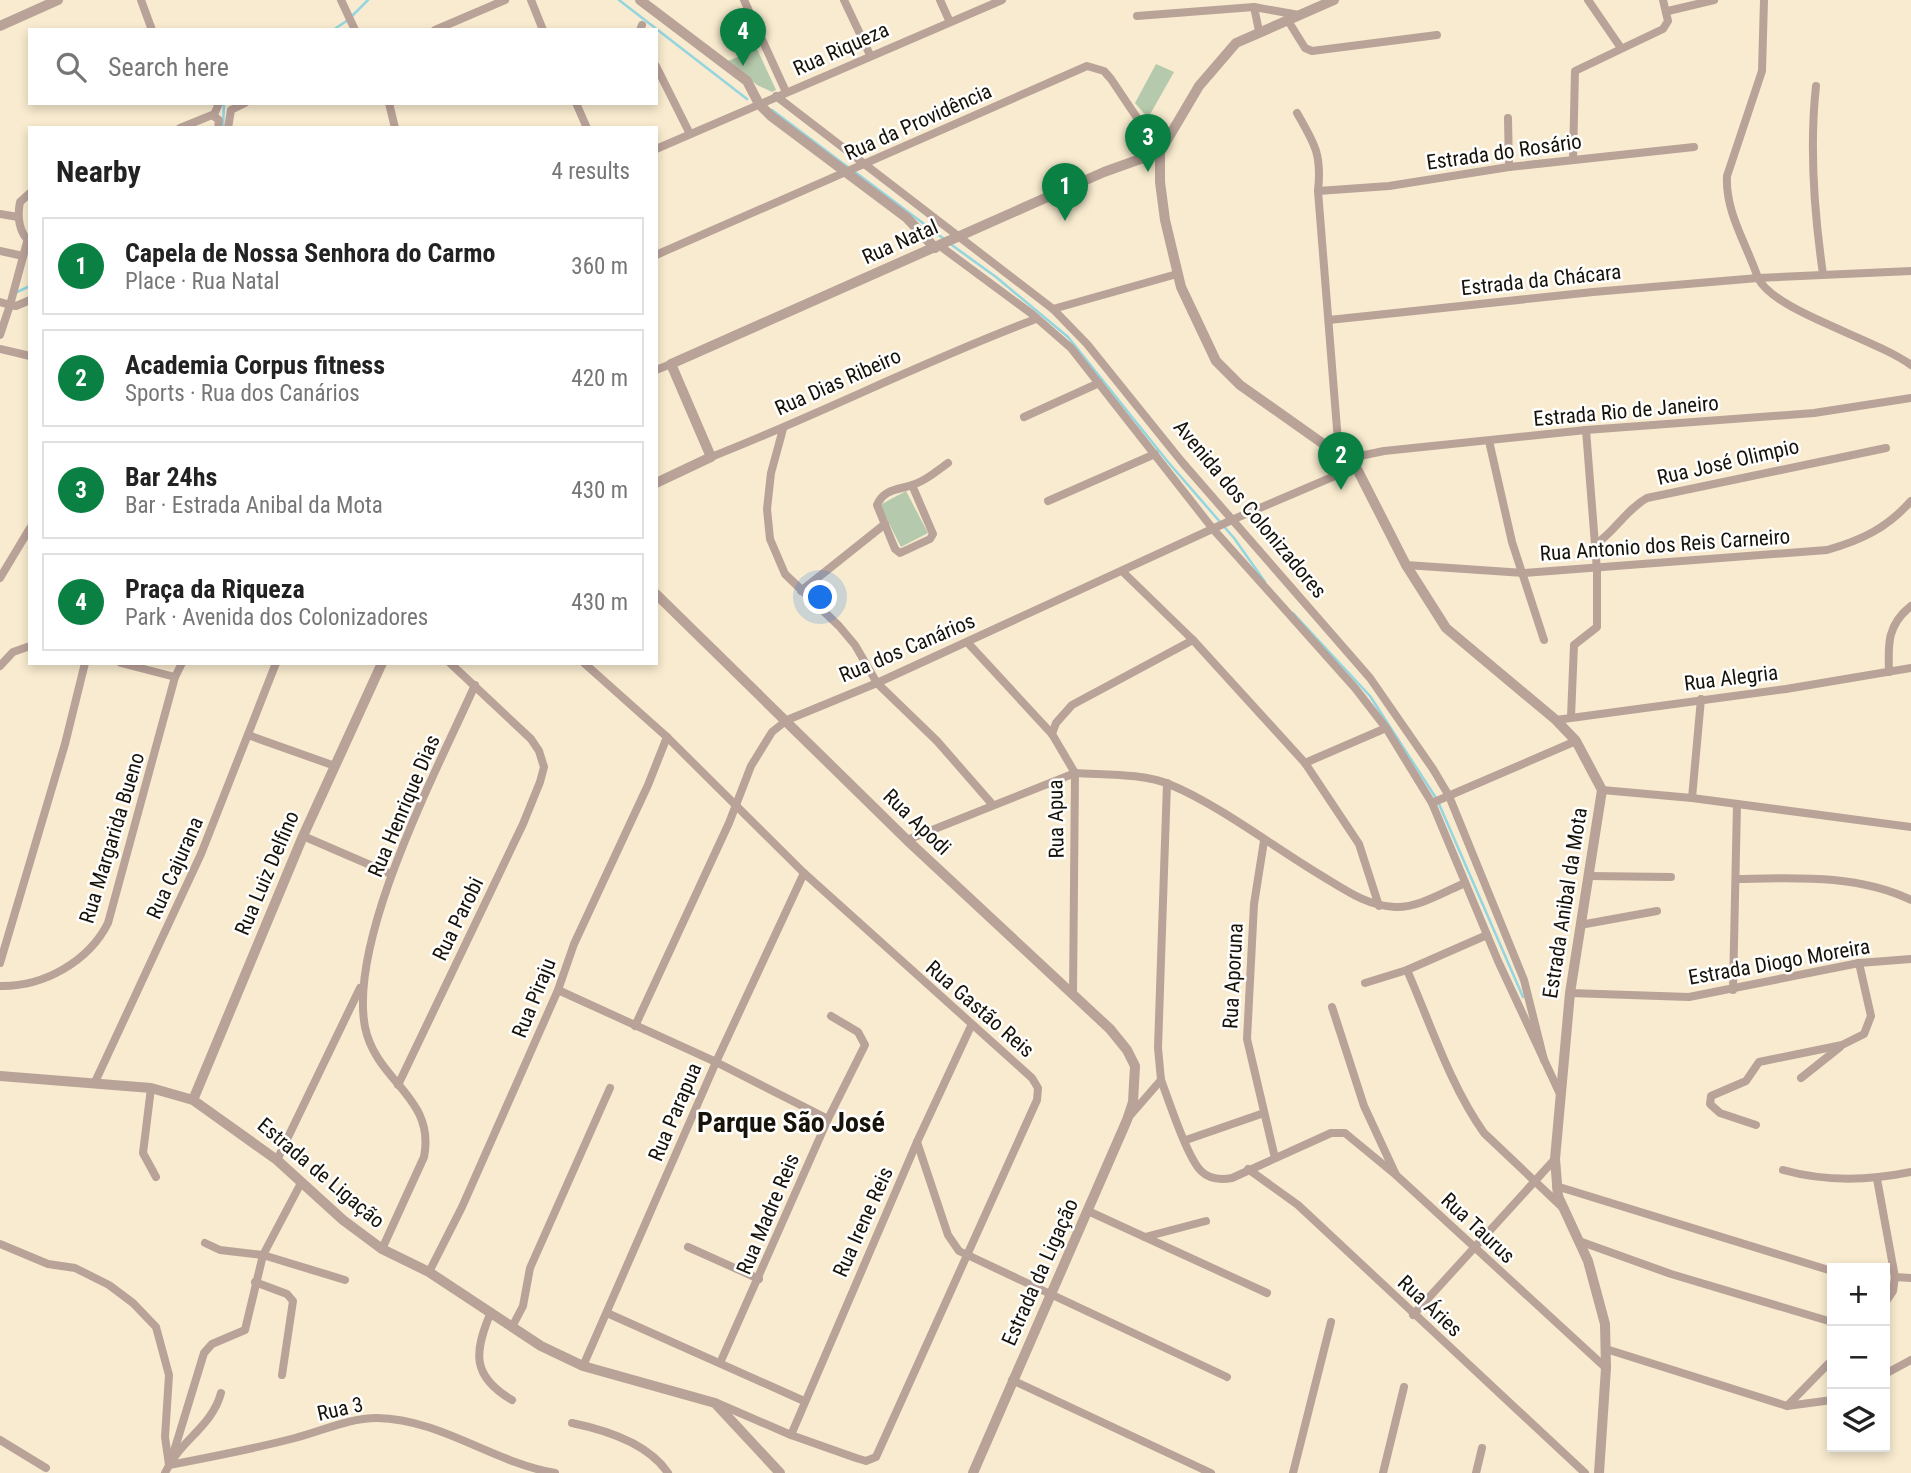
<!DOCTYPE html>
<meta charset="utf-8">
<style>
:root{--surface:#fff;--page:#f2f2f2;--text:#222;--muted:#767676;--line:#e0e0e0;--accent:#0b8043}
body{margin:0;font-family:"Roboto Condensed",sans-serif;background:var(--page);color:var(--text)}
.controls{position:absolute;right:21px;bottom:21px;display:grid;overflow:hidden;border-radius:0px;box-shadow:0 4px 10px #0003}
.controls button{width:63px;height:63px;display:grid;place-items:center;padding:0;border:0;border-bottom:2px solid var(--line);background:var(--surface);color:var(--text);font:35px sans-serif}
.you{position:absolute;left:821px;top:598px;width:24px;height:24px;margin:-18px;border:5px solid #fff;border-radius:50%;background:#1a73e8;box-shadow:0 0 0 10px #1a73e833}
.badge{display:grid;place-items:center;width:46px;height:46px;border-radius:50%;background:var(--accent);color:#fff;font-size:23px;font-weight:700}
.pin{position:absolute;translate:-50% -58px;filter:drop-shadow(0 2px 4px #0008)}
.pin::after{content:'';position:absolute;top:37px;width:24px;height:21px;background:inherit;clip-path:polygon(0 0,100% 0,50% 100%)}
.list{margin:0;padding:0;list-style:none}
h2{display:flex;justify-content:space-between;align-items:center;height:91px;margin:0;padding:0 28px;font-size:30px}
h2 small{font-size:23px;font-weight:400;color:var(--muted)}
.list li{display:grid;grid-template-columns:46px 1fr auto;gap:21px;align-items:center;box-sizing:border-box;height:98px;margin:0 14px 14px;padding:0 14px;border:2px solid var(--line);border-radius:0px}
.list b{display:block;font-size:26px;white-space:nowrap}
.list p{margin:0;font-size:23px;white-space:nowrap;color:var(--muted)}
.list em{font-size:23px;font-style:normal;color:var(--muted)}
.icon{flex:none;width:38px;height:38px;fill:none;stroke:currentColor;stroke-width:2;stroke-linecap:round;stroke-linejoin:round}
.map{position:relative;flex:none;width:1911px;height:1473px;overflow:hidden}
.search{position:absolute;background:var(--surface);box-shadow:0 4px 10px #0003;left:28px;top:28px;width:630px;height:77px;display:flex;align-items:center;gap:18px;box-sizing:border-box;padding:0 24px;border-radius:0px;color:var(--muted);font-size:26px}
.panel{position:absolute;background:var(--surface);box-shadow:0 4px 10px #0003;left:28px;top:126px;width:630px;height:539px;border-radius:0px}
.map>svg:first-child{display:block}
.green{fill:#b5caac}
.lines{fill:none;stroke-linecap:round;stroke-linejoin:round}
.stream{stroke:#93d5e0;stroke-width:2.5}
.minor{stroke:#b9a298;stroke-width:8}
.tertiary{stroke:#b9a298;stroke-width:10}
.labels{text-anchor:middle;dominant-baseline:central;stroke-width:5;stroke-linejoin:round;paint-order:stroke}
.street-label{font-size:21px;fill:#171309;stroke:#fff}
.district-label{font-size:28px;font-weight:bold;fill:#171309;stroke:#fff}
</style>
<div class="map">
<svg width="1911" height="1473" viewBox="0 0 1911 1473">
<rect width="100%" height="100%" fill="#f8ebcf"/>
<!-- green -->
<g class="green">
<path d="M757 49 776 90 772 92 757 85 728 61Z"/>
<path d="M1156 64 1174 72 1148 118 1135 103Z"/>
<path d="M906 491 928 533 901 547 880 505Z"/>
</g>
<g class="lines">
<!-- stream -->
<g class="stream">
<path d="M619 0 747 99"/>
<path d="M352 16 368 0"/>
<path d="M333 30 348 20"/>
<path d="M772 110 849 168"/>
<path d="M223 128 224 103"/>
<path d="M855 172 944 239"/>
<path d="M949 243 996 277 1068 337 1168 462 1234 538 1265 582"/>
<path d="M17 292 30 286"/>
<path d="M1293 613 1370 696 1436 798"/>
<path d="M1439 804 1523 997"/>
</g>
<!-- minor -->
<g class="minor">
<path d="M141 0 152 30"/>
<path d="M341 0 355 30"/>
<path d="M531 0 543 30"/>
<path d="M744 0 786 92"/>
<path d="M844 0 870 55"/>
<path d="M940 0 949 20"/>
<path d="M1588 0 1621 48"/>
<path d="M1764 0 1762 71 1727 176C1725 212 1747 245 1758 278 1775 312 1874 338 1911 365"/>
<path d="M1254 7 1259 31"/>
<path d="M1668 11 1714 0"/>
<path d="M1137 16 1254 7 1299 15"/>
<path d="M1287 19 1305 48 1312 51 1437 35"/>
<path d="M435 30 505 0"/>
<path d="M640 30 642 25"/>
<path d="M656 66 690 134"/>
<path d="M1816 86C1809 150 1814 212 1823 274"/>
<path d="M776 96 1053 309 1087 344 1182 462 1370 678 1433 769 1449 796 1524 980 1544 1060"/>
<path d="M389 103 395 128"/>
<path d="M576 103 587 128"/>
<path d="M1297 113C1315 144 1322 155 1318 191L1339 454"/>
<path d="M214 115 219 103"/>
<path d="M1508 118 1509 167"/>
<path d="M180 128 212 115 219 120 218 128"/>
<path d="M228 128 231 110 245 103"/>
<path d="M656 149 1002 0"/>
<path d="M1573 160 1575 71 1663 29 1668 21 1663 0"/>
<path d="M1318 191 1389 186 1509 167 1694 147"/>
<path d="M30 193 20 202C17 217 19 233 30 242"/>
<path d="M0 214 18 217"/>
<path d="M940 246 1032 314 1071 348 1213 529 1355 688 1386 728 1432 803 1498 961 1560 1094"/>
<path d="M0 251 23 256"/>
<path d="M656 255 1087 66 1104 71 1111 79 1160 152"/>
<path d="M0 302 10 305 27 242"/>
<path d="M1053 309 1177 274"/>
<path d="M1329 320 1593 292 1758 278 1911 271"/>
<path d="M0 335 10 305 16 306 30 300"/>
<path d="M0 349 30 356"/>
<path d="M656 370 671 364"/>
<path d="M1024 417 1099 383"/>
<path d="M783 429 771 473 767 509 770 539 785 574 839 626 855 645 877 683 937 741 992 804"/>
<path d="M1489 441 1512 542 1544 640"/>
<path d="M711 457C821 414 926 360 1036 319"/>
<path d="M1345 459 1384 451 1586 430 1814 413 1911 398"/>
<path d="M912 485 933 534 930 539 900 553 895 549 877 505C884 488 900 490 915 484 927 480 938 470 948 463"/>
<path d="M1048 501 1155 454"/>
<path d="M1595 545C1615 531 1627 509 1647 498L1886 448"/>
<path d="M1406 565 1524 573 1827 550C1862 540 1887 528 1911 501"/>
<path d="M1122 571 1193 640 1305 763 1359 844 1379 906"/>
<path d="M0 578 30 528"/>
<path d="M801 591 885 524"/>
<path d="M967 642 1052 734 1075 773 1073 993"/>
<path d="M121 663 175 677"/>
<path d="M584 663 667 737 804 873 1032 1078 1038 1088 1037 1100 876 1457 866 1461 856 1458 791 1435 717 1403"/>
<path d="M0 666 13 652 30 646"/>
<path d="M1889 672C1888 644 1887 625 1911 606"/>
<path d="M1571 717 1574 645 1597 627V570L1586 430"/>
<path d="M1556 720 1786 689 1911 668"/>
<path d="M1052 734 1056 723 1072 705 1193 640"/>
<path d="M248 735 335 766"/>
<path d="M1305 763 1386 728"/>
<path d="M1602 790 1692 798 1911 827"/>
<path d="M1692 798 1701 699"/>
<path d="M1432 803 1576 741"/>
<path d="M303 836 391 874"/>
<path d="M907 840 1075 773C1105 775 1143 773 1171 785 1219 805 1275 848 1322 876 1345 890 1367 906 1395 907 1418 908 1444 892 1465 883"/>
<path d="M1264 841 1254 904 1247 1039 1275 1158"/>
<path d="M1589 876 1671 877"/>
<path d="M1737 879C1795 878 1857 874 1911 900"/>
<path d="M1580 925 1657 911"/>
<path d="M0 963 65 744 85 663"/>
<path d="M1407 970C1431 1025 1450 1085 1484 1133L1562 1207"/>
<path d="M1365 983 1407 970 1487 935"/>
<path d="M0 986C44 987 89 961 108 923L175 677 182 663"/>
<path d="M558 990 716 1062 828 1119"/>
<path d="M1733 990 1737 804"/>
<path d="M1570 993 1689 997 1859 963 1911 959"/>
<path d="M1332 1007 1364 1106 1396 1175"/>
<path d="M635 1026 729 823 751 766 772 732 787 720 877 683 1234 519 1356 467"/>
<path d="M1801 1078 1840 1047"/>
<path d="M1161 1080C1169 1101 1187 1157 1201 1171 1210 1180 1221 1180 1232 1178L1331 1133H1345L1396 1175 1606 1368"/>
<path d="M95 1082 201 854 276 663"/>
<path d="M398 1085 523 824 540 782 544 767 539 751 531 739 450 663"/>
<path d="M151 1088 143 1153 156 1177"/>
<path d="M1128 1118 1161 1080 1158 1048 1167 783"/>
<path d="M1756 1125 1720 1113 1710 1104 1711 1096 1746 1081 1759 1062 1842 1045 1864 1034 1871 1016 1859 963"/>
<path d="M1186 1140 1264 1113"/>
<path d="M917 1142 948 1235 959 1251 1227 1377"/>
<path d="M277 1160 360 988"/>
<path d="M1248 1169 1298 1205 1585 1473"/>
<path d="M1783 1170C1826 1182 1867 1181 1911 1172"/>
<path d="M1877 1179 1895 1277 1893 1291 1885 1303"/>
<path d="M1556 1186 1832 1271"/>
<path d="M1088 1211 1267 1293"/>
<path d="M1145 1237 1206 1221"/>
<path d="M1579 1241 1671 1274 1832 1322"/>
<path d="M205 1243 220 1250 263 1255 345 1280"/>
<path d="M0 1244 48 1264 75 1268 109 1285 133 1303 156 1327 169 1375 165 1437 169 1465"/>
<path d="M688 1247 759 1279"/>
<path d="M382 1249 424 1157C436 1097 376 1082 365 1027 348 938 438 768 475 685"/>
<path d="M429 1272 462 1207 558 990 574 944 648 785 667 737"/>
<path d="M1895 1277 1911 1278"/>
<path d="M255 1282 287 1294 293 1301 282 1375"/>
<path d="M491 1312C474 1352 471 1376 512 1400"/>
<path d="M607 1313 804 1401"/>
<path d="M1413 1315 1555 1159"/>
<path d="M512 1327 523 1306 530 1268 610 1088"/>
<path d="M1606 1349 1787 1406 1832 1400"/>
<path d="M720 1363 828 1119 865 1045 858 1032 831 1016"/>
<path d="M583 1366 716 1062 804 873"/>
<path d="M1885 1374 1911 1360"/>
<path d="M1012 1380 1211 1473"/>
<path d="M1787 1406 1832 1360"/>
<path d="M572 1423C606 1430 648 1443 668 1473"/>
<path d="M791 1435 917 1142 971 1026"/>
<path d="M0 1440 46 1468"/>
<path d="M171 1461 204 1353 212 1344 245 1330 263 1255 301 1183"/>
<path d="M169 1465C211 1457 253 1449 295 1438 322 1431 349 1418 377 1418 441 1419 494 1463 555 1473"/>
<path d="M165 1473C179 1441 212 1427 221 1393"/>
<path d="M1293 1473 1331 1322"/>
<path d="M1383 1473 1404 1387"/>
<path d="M1476 1473 1482 1448"/>
</g>
<!-- tertiary -->
<g class="tertiary">
<path d="M640 0 747 81 759 104 771 116 907 218 935 248"/>
<path d="M1334 0 1236 43 1199 86 1160 152V182L1165 220 1181 287 1216 361 1240 385 1356 467 1406 565 1446 628 1556 720 1576 741 1602 790 1570 993 1555 1159 1558 1196 1588 1261 1605 1324 1606 1368 1599 1473"/>
<path d="M0 26 58 0"/>
<path d="M656 483 711 457 671 364 1104 172 1160 152"/>
<path d="M656 594 907 840 1110 1029 1127 1050 1135 1066 1133 1102 1127 1120 973 1473"/>
<path d="M0 1076 151 1088 193 1100 277 1160 343 1220 382 1249 429 1272 541 1346 583 1366 715 1403 780 1473"/>
<path d="M193 1100 303 836 382 663"/>
</g>
</g>
<g class="labels">
<!-- street labels -->
<g class="street-label">
<text transform="translate(841 49) rotate(-24)">Rua Riqueza</text>
<text transform="translate(918 122) rotate(-24)">Rua da Providência</text>
<text transform="translate(1504 152) rotate(-8)">Estrada do Rosário</text>
<text transform="translate(900 242) rotate(-24)">Rua Natal</text>
<text transform="translate(1541 280) rotate(-6)">Estrada da Chácara</text>
<text transform="translate(838 382) rotate(-24)">Rua Dias Ribeiro</text>
<text transform="translate(1626 411) rotate(-5)">Estrada Rio de Janeiro</text>
<text transform="translate(1728 462) rotate(-13)">Rua José Olimpio</text>
<text transform="translate(1250 509) rotate(50)">Avenida dos Colonizadores</text>
<text transform="translate(1665 545) rotate(-4)">Rua Antonio dos Reis Carneiro</text>
<text transform="translate(907 648) rotate(-23)">Rua dos Canários</text>
<text transform="translate(1731 678) rotate(-7)">Rua Alegria</text>
<text transform="translate(404 806) rotate(-67)">Rua Henrique Dias</text>
<text transform="translate(1056 819) rotate(-91)">Rua Apua</text>
<text transform="translate(917 822) rotate(44)">Rua Apodi</text>
<text transform="translate(112 838) rotate(-73)">Rua Margarida Bueno</text>
<text transform="translate(175 868) rotate(-66)">Rua Cajurana</text>
<text transform="translate(267 873) rotate(-67)">Rua Luiz Delfino</text>
<text transform="translate(1565 903) rotate(-81)">Estrada Anibal da Mota</text>
<text transform="translate(458 919) rotate(-64)">Rua Parobi</text>
<text transform="translate(1779 962) rotate(-10)">Estrada Diogo Moreira</text>
<text transform="translate(1233 976) rotate(-87)">Rua Aporuna</text>
<text transform="translate(534 998) rotate(-68)">Rua Piraju</text>
<text transform="translate(980 1009) rotate(41)">Rua Gastão Reis</text>
<text transform="translate(675 1112) rotate(-67)">Rua Parapua</text>
<text transform="translate(321 1173) rotate(40)">Estrada de Ligação</text>
<text transform="translate(768 1214) rotate(-67)">Rua Madre Reis</text>
<text transform="translate(863 1222) rotate(-66)">Rua Irene Reis</text>
<text transform="translate(1478 1228) rotate(43)">Rua Taurus</text>
<text transform="translate(1040 1272) rotate(-66)">Estrada da Ligação</text>
<text transform="translate(1430 1306) rotate(43)">Rua Áries</text>
<text transform="translate(340 1409) rotate(-13)">Rua 3</text>
</g>
<!-- district labels -->
<g class="district-label">
<text x="791" y="1122">Parque São José</text>
</g>
</g>
</svg>
<div class="controls">
<button>+</button>
<button>−</button>
<button><svg class="icon" aria-label="layers" viewBox="0 0 24 24"><path d="M12 4l9 5-9 5-9-5zM3 14l9 5 9-5"/></svg></button>
</div>
<div class="you"></div>
<div class="pin badge" style="left:1065px;top:221px">1</div>
<div class="pin badge" style="left:1341px;top:490px">2</div>
<div class="pin badge" style="left:1148px;top:172px">3</div>
<div class="pin badge" style="left:743px;top:66px">4</div>
<div class="search"><svg class="icon" aria-label="search" viewBox="0 0 24 24"><circle cx="10" cy="10" r="6"/><path d="M15 15l6 6"/></svg>Search here</div>
<section class="panel">
<h2>Nearby<small>4 results</small></h2>
<ul class="list">
<li><span class="badge">1</span><div><b>Capela de Nossa Senhora do Carmo</b><p>Place · Rua Natal</p></div><em>360 m</em></li>
<li><span class="badge">2</span><div><b>Academia Corpus fitness</b><p>Sports · Rua dos Canários</p></div><em>420 m</em></li>
<li><span class="badge">3</span><div><b>Bar 24hs</b><p>Bar · Estrada Anibal da Mota</p></div><em>430 m</em></li>
<li><span class="badge">4</span><div><b>Praça da Riqueza</b><p>Park · Avenida dos Colonizadores</p></div><em>430 m</em></li>
</ul>
</section>
</div>
